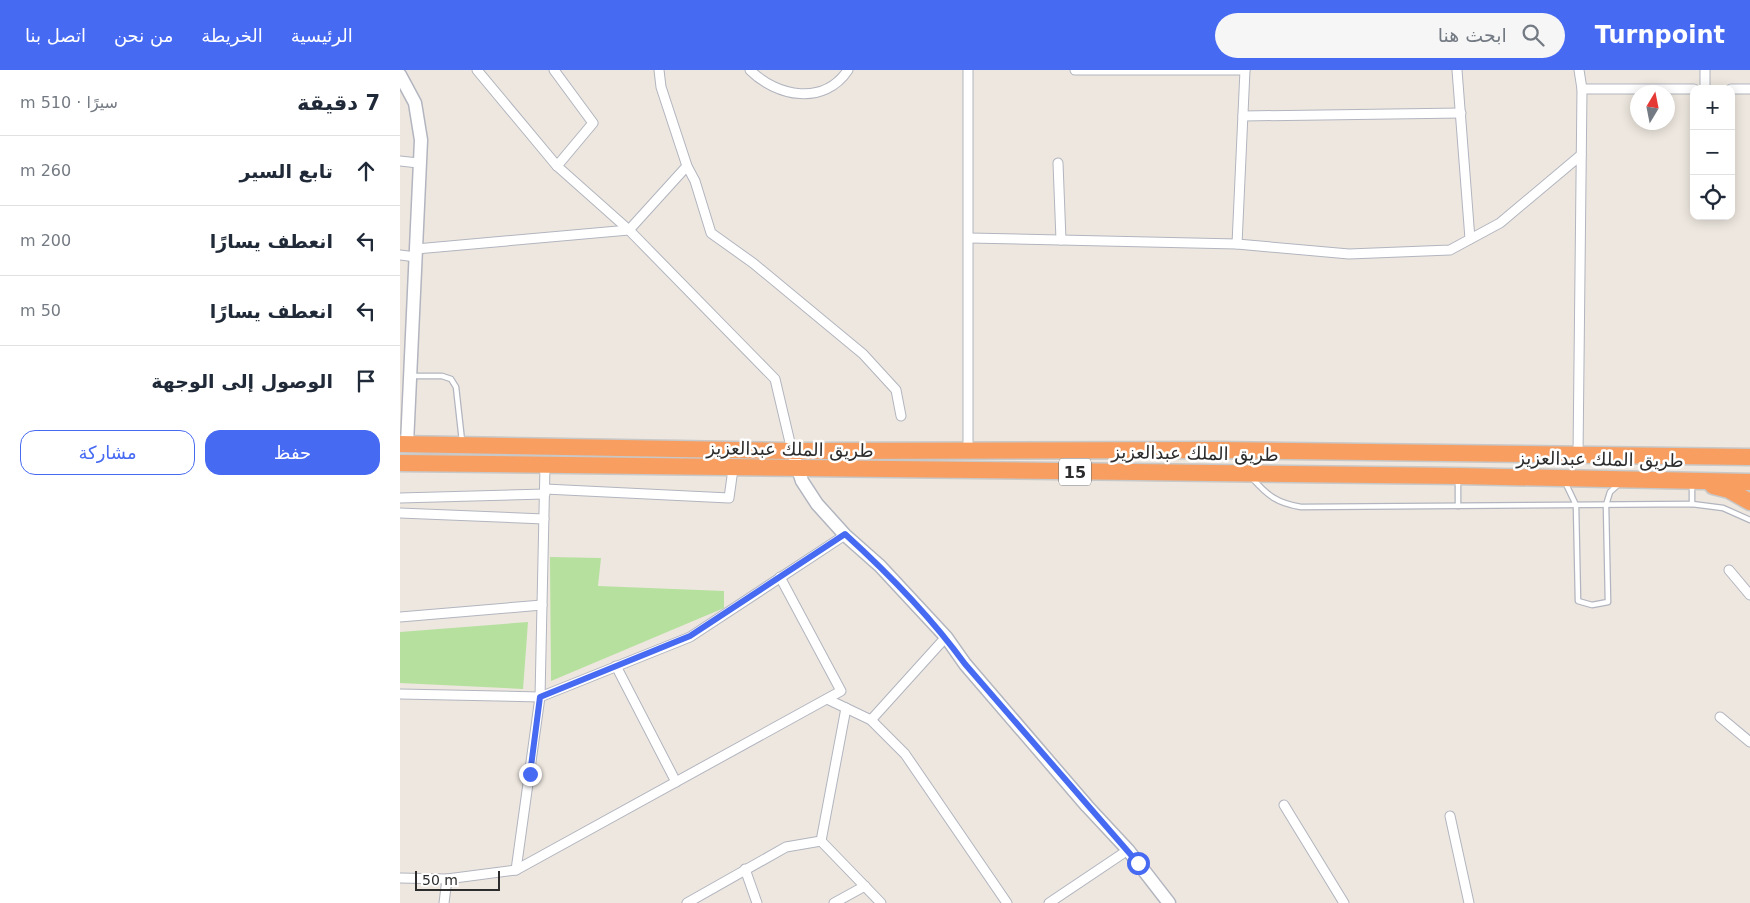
<!DOCTYPE html>
<html lang="ar">
<meta charset="utf-8">
<style>
:root{--surface:#fff;--page:#f6f6f7;--text:#1f2937;--muted:#747a83;--line:#e0e1e3;--accent:#476af2}
body{margin:0;font-family:"DejaVu Sans","Noto Naskh Arabic",sans-serif;background:var(--page);color:var(--text);direction:rtl}
.controls{position:absolute;right:15px;top:15px;display:grid;overflow:hidden;border-radius:10px;box-shadow:0 2px 12px #0003}
.controls button{width:45px;height:45px;display:grid;place-items:center;padding:0;border:0;border-bottom:1px solid var(--line);background:var(--surface);color:var(--text);font:25px sans-serif}
.compass{position:absolute;left:1230px;top:15px;width:45px;height:45px;border-radius:50%;background:var(--surface);box-shadow:0 2px 12px #0003;rotate:10deg}
.scale{position:absolute;left:15px;bottom:12px;width:85px;box-sizing:border-box;padding-left:5px;border:2px solid #2c2c2c;border-top:0;font-size:14px;line-height:18px;white-space:nowrap;color:#2c2c2c;-webkit-text-stroke:4px #fff;paint-order:stroke}
.stop{position:absolute;width:15px;height:15px;margin:-11px;border:4px solid #476af2;border-radius:50%;background:#fff}
.stop.end{background:#476af2;border-color:#fff;box-shadow:0 1px 5px #0008}
.list{margin:0;padding:0;list-style:none}
h2{display:flex;justify-content:space-between;align-items:center;height:65px;margin:0;padding:0 20px;font-size:21px}
h2 small{font-size:16px;font-weight:400;color:var(--muted)}
.list li{display:grid;grid-template-columns:32px 1fr auto;gap:15px;align-items:center;box-sizing:border-box;height:70px;padding:0 20px;border-top:1px solid var(--line)}
.list b{display:block;font-size:19px;white-space:nowrap}
.list em{font-size:16px;font-style:normal;color:var(--muted)}
.actions{display:flex;gap:10px;padding:15px 20px}
.actions a{flex:1;padding:11px 0;border:1px solid var(--accent);border-radius:15px;text-align:center;font-size:18px;color:var(--accent)}
.actions .main{background:var(--accent);color:#fff}
.icon{flex:none;width:28px;height:28px;fill:none;stroke:currentColor;stroke-width:2;stroke-linecap:round;stroke-linejoin:round}
.map{position:relative;flex:none;width:1350px;height:833px;overflow:hidden;direction:ltr}
header{display:flex;align-items:center;gap:30px;box-sizing:border-box;height:70px;padding:0 25px;background:var(--accent);color:#fff}
header strong{font-size:24px}
nav{display:flex;gap:28px;margin-inline-start:auto;font-size:18px}
.search{width:350px;height:45px;background:var(--page);display:flex;align-items:center;gap:12px;box-sizing:border-box;padding:0 18px;border-radius:28px;color:var(--muted);font-size:19px}
main{display:flex}
aside{flex:1;background:var(--surface)}
.map>svg:first-child{display:block}
.park{fill:#b6e09e}
.lines{fill:none;stroke-linecap:round;stroke-linejoin:round}
.lane-casing{stroke:#b2b5bf;stroke-width:7}
.street-casing{stroke:#b2b5bf;stroke-width:11}
.secondary-casing{stroke:#b2b5bf;stroke-width:15}
.highway-casing{stroke:#c8c8c8;stroke-width:19}
.lane{stroke:#fff;stroke-width:4.5}
.street{stroke:#fff;stroke-width:9}
.secondary{stroke:#fff;stroke-width:12}
.highway{stroke:#f79e60;stroke-width:16}
.route{stroke:#476af2;stroke-width:6}
.labels{text-anchor:middle;dominant-baseline:central;stroke-width:5;stroke-linejoin:round;paint-order:stroke}
.shield{fill:#fff;stroke:#6b6b6b;stroke-width:1}
.shield-label{font-size:16px;font-weight:bold;fill:#2c2c2c}
.street-label{font-size:18px;fill:#2c2c2c;stroke:#fff}
</style>
<header>
<strong>Turnpoint</strong>
<div class="search"><svg class="icon" aria-label="search" viewBox="0 0 24 24"><circle cx="10" cy="10" r="6"/><path d="M15 15l6 6"/></svg>ابحث هنا</div>
<nav><a>الرئيسية</a><a>الخريطة</a><a>من نحن</a><a>اتصل بنا</a></nav>
</header>
<main>
<div class="map">
<svg width="1350" height="833" viewBox="0 0 1350 833">
<rect width="100%" height="100%" fill="#ede7df"/>
<!-- park -->
<g class="park">
<path d="M150 487 201 488 198 516 324 521V538L151 611Z"/>
<path d="M128 552 123 619 0 613V562Z"/>
</g>
<g class="lines">
<defs>
<g id="lane">
<path d="M11 306H42L51 309 56 317 62 371"/>
<path d="M852 408C868 426 877 433 901 437L1292 434 1323 438 1350 450"/>
<path d="M1058 410V436"/>
<path d="M1165 412 1176 435 1178 531 1192 535 1208 532 1206 435 1210 422 1219 414"/>
<path d="M1292 413V434"/>
</g>
<g id="street">
<path d="M77 0 157 96 229 160 375 309 392 381"/>
<path d="M154 0 193 53 157 96"/>
<path d="M259 0 261 17 287 96 295 111 311 163 353 193 463 284 496 320 501 346"/>
<path d="M350 0C377 27 424 36 448 0"/>
<path d="M675 0H845"/>
<path d="M1057 0 1070 169"/>
<path d="M1305 0V19"/>
<path d="M1182 19H1294"/>
<path d="M1331 19H1350"/>
<path d="M843 46 1061 43"/>
<path d="M0 91 18 93"/>
<path d="M658 93 661 170"/>
<path d="M569 168 837 174 845 0"/>
<path d="M837 174 949 184 1050 180 1100 153 1181 85"/>
<path d="M16 179 229 160 287 96"/>
<path d="M0 185 16 187"/>
<path d="M568 381V0"/>
<path d="M1178 385 1182 19 1179 0"/>
<path d="M145 419 329 428 333 399"/>
<path d="M0 428 145 424"/>
<path d="M0 443 144 449"/>
<path d="M1329 500 1350 525"/>
<path d="M0 547 142 535"/>
<path d="M216 596 276 712"/>
<path d="M0 624 140 627 290 567 445 465"/>
<path d="M427 629 471 650 505 684 607 833"/>
<path d="M1320 647 1350 672"/>
<path d="M471 650 546 567"/>
<path d="M884 735 944 833"/>
<path d="M1050 746 1069 833"/>
<path d="M421 771 446 638"/>
<path d="M345 799 357 833"/>
<path d="M116 800 140 627 145 396"/>
<path d="M0 808 47 809 116 800 441 621 380 507"/>
<path d="M44 833 47 809"/>
<path d="M287 833 386 777 421 771 481 833"/>
<path d="M434 833 465 816"/>
<path d="M649 833 728 780"/>
</g>
<g id="secondary">
<path d="M0 5 15 33 21 70 7 374"/>
<path d="M395 390 402 411 417 434 445 465 480 496 546 567 565 594 687 736 728 780 769 833"/>
</g>
<g id="highway">
<path d="M0 374 392 381 818 380 1350 387"/>
<path d="M0 393 1058 406 1350 412"/>
<path d="M1313 416 1329 420 1350 432"/>
</g>
</defs>
<!-- lane casing -->
<use href="#lane" class="lane-casing"/>
<!-- street casing -->
<use href="#street" class="street-casing"/>
<!-- secondary casing -->
<use href="#secondary" class="secondary-casing"/>
<!-- highway casing -->
<use href="#highway" class="highway-casing"/>
<!-- lane -->
<use href="#lane" class="lane"/>
<!-- street -->
<use href="#street" class="street"/>
<!-- secondary -->
<use href="#secondary" class="secondary"/>
<!-- highway -->
<use href="#highway" class="highway"/>
</g>
<g class="lines">
<!-- route -->
<path class="route" d="M130 704 140 627 290 566 445 464C489 504 530 546 565 594L738 793"/>
</g>
<g class="labels">
<!-- shield labels -->
<rect class="shield" x="659" y="388.5" width="32" height="27" rx="4"/>
<g class="shield-label">
<text x="675" y="402">15</text>
</g>
<!-- street labels -->
<g class="street-label">
<text transform="translate(390 379) rotate(1)">طريق الملك عبدالعزيز</text>
<text transform="translate(795 383) rotate(1)">طريق الملك عبدالعزيز</text>
<text transform="translate(1200 389) rotate(1)">طريق الملك عبدالعزيز</text>
</g>
</g>
</svg>
<div class="controls">
<button>+</button>
<button>−</button>
<button><svg class="icon" aria-label="locate" viewBox="0 0 24 24"><circle cx="12" cy="12" r="6"/><path d="M12 2v4M12 18v4M2 12h4M18 12h4"/></svg></button>
</div>
<svg class="compass" viewBox="-18 -18 36 36"><path d="M0-13l5 13h-10z" fill="#e53935"/><path d="M0 13l5-13h-10z" fill="#747a83"/></svg>
<div class="scale">50 m</div>
<div class="stop" style="left:738px;top:793px"></div>
<div class="stop end" style="left:130px;top:704px"></div>
</div>
<aside>
<h2>7 دقيقة<small>سيرًا · 510 m</small></h2>
<ul class="list">
<li><svg class="icon" aria-label="ahead" viewBox="0 0 24 24"><path d="M12 20V5M6 11l6-6 6 6"/></svg><div><b>تابع السير</b></div><em>260 m</em></li>
<li><svg class="icon" aria-label="left" viewBox="0 0 24 24"><path d="M17 20v-9H6M10 6l-5 5 5 5"/></svg><div><b>انعطف يسارًا</b></div><em>200 m</em></li>
<li><svg class="icon" aria-label="left" viewBox="0 0 24 24"><path d="M17 20v-9H6M10 6l-5 5 5 5"/></svg><div><b>انعطف يسارًا</b></div><em>50 m</em></li>
<li><svg class="icon" aria-label="arrive" viewBox="0 0 24 24"><path d="M6 21V4h12l-3 4 3 4H6"/></svg><div><b>الوصول إلى الوجهة</b></div></li>
</ul>
<div class="actions"><a class="main">حفظ</a><a>مشاركة</a></div>
</aside>
</main>
